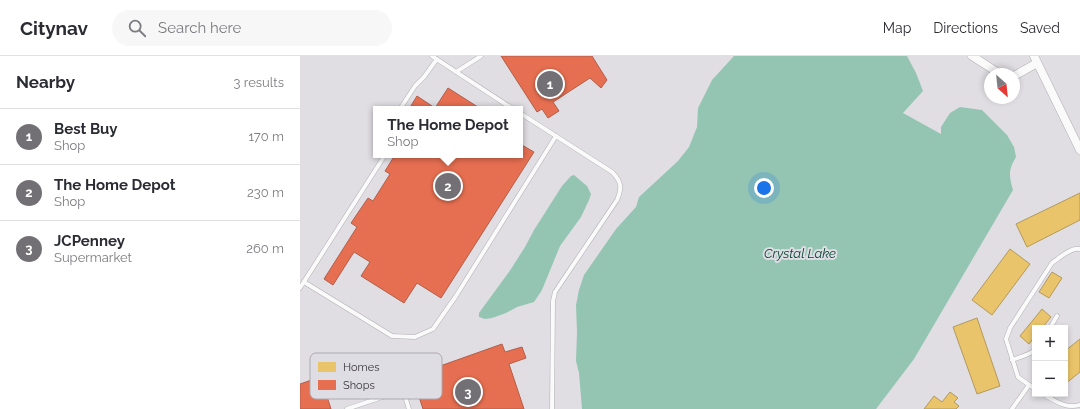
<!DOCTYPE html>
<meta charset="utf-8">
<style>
:root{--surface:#fff;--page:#f7f7f7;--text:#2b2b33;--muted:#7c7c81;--line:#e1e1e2;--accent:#727074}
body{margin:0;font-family:Raleway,sans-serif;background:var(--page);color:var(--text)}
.controls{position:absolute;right:12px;bottom:12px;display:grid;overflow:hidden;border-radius:0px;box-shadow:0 2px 6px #0003}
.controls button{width:36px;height:36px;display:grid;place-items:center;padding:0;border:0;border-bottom:1px solid var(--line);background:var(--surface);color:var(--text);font:20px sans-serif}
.compass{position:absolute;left:684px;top:12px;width:36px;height:36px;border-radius:50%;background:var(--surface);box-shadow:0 2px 6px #0003;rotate:153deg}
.you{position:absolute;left:464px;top:132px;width:14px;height:14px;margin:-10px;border:3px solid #fff;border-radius:50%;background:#1a73e8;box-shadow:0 0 0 6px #1a73e833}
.badge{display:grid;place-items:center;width:26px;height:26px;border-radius:50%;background:var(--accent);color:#fff;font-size:13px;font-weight:700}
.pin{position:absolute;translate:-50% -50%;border:2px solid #fff;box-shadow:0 1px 4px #0006}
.popup{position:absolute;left:73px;top:50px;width:150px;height:52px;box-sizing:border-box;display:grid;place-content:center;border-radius:0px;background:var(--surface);filter:drop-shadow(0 1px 3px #0005);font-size:13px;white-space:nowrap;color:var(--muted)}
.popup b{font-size:15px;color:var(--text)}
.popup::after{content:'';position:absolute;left:50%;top:100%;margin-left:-8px;border:8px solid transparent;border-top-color:var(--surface)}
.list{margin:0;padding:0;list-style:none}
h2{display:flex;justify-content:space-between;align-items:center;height:52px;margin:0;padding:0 16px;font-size:17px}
h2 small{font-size:13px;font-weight:400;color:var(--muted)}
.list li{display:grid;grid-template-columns:26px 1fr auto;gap:12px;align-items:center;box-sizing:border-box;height:56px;padding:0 16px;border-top:1px solid var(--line)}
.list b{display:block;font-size:15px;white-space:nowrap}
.list p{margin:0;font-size:13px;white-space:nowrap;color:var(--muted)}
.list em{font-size:13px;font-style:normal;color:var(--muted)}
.icon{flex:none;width:22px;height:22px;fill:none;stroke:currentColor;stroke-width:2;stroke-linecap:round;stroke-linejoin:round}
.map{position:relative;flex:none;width:780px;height:353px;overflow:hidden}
header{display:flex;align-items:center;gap:24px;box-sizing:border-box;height:56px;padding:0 20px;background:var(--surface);border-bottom:1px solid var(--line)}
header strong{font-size:19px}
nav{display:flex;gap:22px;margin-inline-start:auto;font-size:14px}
.search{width:280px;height:36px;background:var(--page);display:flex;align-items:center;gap:10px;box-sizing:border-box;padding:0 14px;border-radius:22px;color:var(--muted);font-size:15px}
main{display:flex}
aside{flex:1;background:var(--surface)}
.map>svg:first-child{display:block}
.water{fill:#94c5b2}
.homes{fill:#e9c46a;stroke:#b3995b}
.shops{fill:#e76f51;stroke:#b25e4a}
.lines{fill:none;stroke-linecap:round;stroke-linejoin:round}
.lane-casing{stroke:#b0afb2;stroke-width:5}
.street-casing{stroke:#b0afb2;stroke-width:9}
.lane{stroke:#fafafb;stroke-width:4}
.street{stroke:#fafafb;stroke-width:8}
.labels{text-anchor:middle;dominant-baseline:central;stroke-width:4;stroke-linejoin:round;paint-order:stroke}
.water-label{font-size:13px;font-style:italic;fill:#054431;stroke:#dfdde4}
.key{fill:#dfdde4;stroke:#acabb0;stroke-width:1}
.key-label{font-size:11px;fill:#363538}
</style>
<header>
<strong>Citynav</strong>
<div class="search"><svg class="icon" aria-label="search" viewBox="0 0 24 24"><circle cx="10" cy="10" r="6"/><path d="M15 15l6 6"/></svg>Search here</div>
<nav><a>Map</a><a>Directions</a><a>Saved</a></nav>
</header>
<main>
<aside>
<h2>Nearby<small>3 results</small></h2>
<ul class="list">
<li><span class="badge">1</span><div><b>Best Buy</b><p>Shop</p></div><em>170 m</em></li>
<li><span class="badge">2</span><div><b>The Home Depot</b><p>Shop</p></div><em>230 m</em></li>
<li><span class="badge">3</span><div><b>JCPenney</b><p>Supermarket</p></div><em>260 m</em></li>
</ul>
</aside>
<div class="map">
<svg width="780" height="353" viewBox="0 0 780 353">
<rect width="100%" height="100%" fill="#e0dee3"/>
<!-- water -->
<g class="water">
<path d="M434 0H607L616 17 623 35 603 57 641 78V71L650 57 660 51 682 54 707 79 714 91 716 101C708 114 709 120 713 134L614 303 576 353H282L279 317 276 305 277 276 276 249 279 234 284 219 316 173 336 151 339 141 378 105 389 91 397 71 398 52 412 24Z"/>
<path d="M274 119 287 130 291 138 289 144 281 161 260 190 242 234 234 246 217 251 206 257 192 262 185 263 179 261V257L211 213 225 191 234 174 262 130 271 120Z"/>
</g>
<!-- homes -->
<g class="homes">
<path d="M780 137V164L727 191 716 168Z"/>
<path d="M710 193 730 208 692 259 672 244Z"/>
<path d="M752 216 762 222 749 242 739 236Z"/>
<path d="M742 253 751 261 742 272H735V280L729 288 720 280Z"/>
<path d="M677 262 700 330 677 338 653 271Z"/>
<path d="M780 283V316L765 328V295Z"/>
<path d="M650 336 658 342 654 346 659 350 656 353H624L634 340 642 346Z"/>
</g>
<!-- shops -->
<g class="shops">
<path d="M201 0H292L307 24 301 32 290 22 253 46 259 55 248 62 242 53 237 56Z"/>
<path d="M148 32 181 53H109L117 40 135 52Z"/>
<path d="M220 88 234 96 141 242 117 227 104 247 61 220 70 206 54 196 33 229 24 223 57 171 51 167 68 142 73 145 90 118 85 115 95 99H220Z"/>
<path d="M202 288 205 296 222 291 226 302 209 308 224 353H123L112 320Z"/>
<path d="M23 320 25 324 22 325 31 353H0V328Z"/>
</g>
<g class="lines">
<defs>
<g id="lane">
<path d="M132 0 213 53"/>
<path d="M156 16 181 0"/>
<path d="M100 53 115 30 124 21 137 3"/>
<path d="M220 57 312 116C322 126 322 132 317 144L255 236 253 245 252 353"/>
<path d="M4 226 92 280 115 281 133 273 156 240 256 80"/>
<path d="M0 232 85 99"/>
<path d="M750 272 757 260"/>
<path d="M712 304C720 301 729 299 735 294"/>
<path d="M735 333 718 321 706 283 710 272 752 207C759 202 771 191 780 193"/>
<path d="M743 338C755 345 766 353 780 349"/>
<path d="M47 353 103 334 109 353"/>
<path d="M712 353 729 329"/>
</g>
<g id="street">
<path d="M672 0 700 18"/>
<path d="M734 0 780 94"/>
<path d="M714 20 737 7"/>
</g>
</defs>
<!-- lane casing -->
<use href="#lane" class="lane-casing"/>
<!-- street casing -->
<use href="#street" class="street-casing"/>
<!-- lane -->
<use href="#lane" class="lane"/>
<!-- street -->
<use href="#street" class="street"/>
</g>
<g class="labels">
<!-- water labels -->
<g class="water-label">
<text x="500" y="197">Crystal Lake</text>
</g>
</g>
<!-- legend -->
<rect x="10" y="297" width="132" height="46" rx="6" class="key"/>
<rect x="18" y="306" width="18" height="10" fill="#e9c46a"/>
<rect x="18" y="324" width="18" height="10" fill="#e76f51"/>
<g class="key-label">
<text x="43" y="315">Homes</text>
<text x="43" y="333">Shops</text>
</g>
</svg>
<div class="controls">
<button>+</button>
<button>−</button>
</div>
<svg class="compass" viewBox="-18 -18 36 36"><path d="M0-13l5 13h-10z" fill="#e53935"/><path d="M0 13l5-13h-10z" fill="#7c7c81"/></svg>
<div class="you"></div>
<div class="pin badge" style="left:250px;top:28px">1</div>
<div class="pin badge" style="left:148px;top:130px">2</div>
<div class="popup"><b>The Home Depot</b>Shop</div>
<div class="pin badge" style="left:168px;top:336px">3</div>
</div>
</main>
